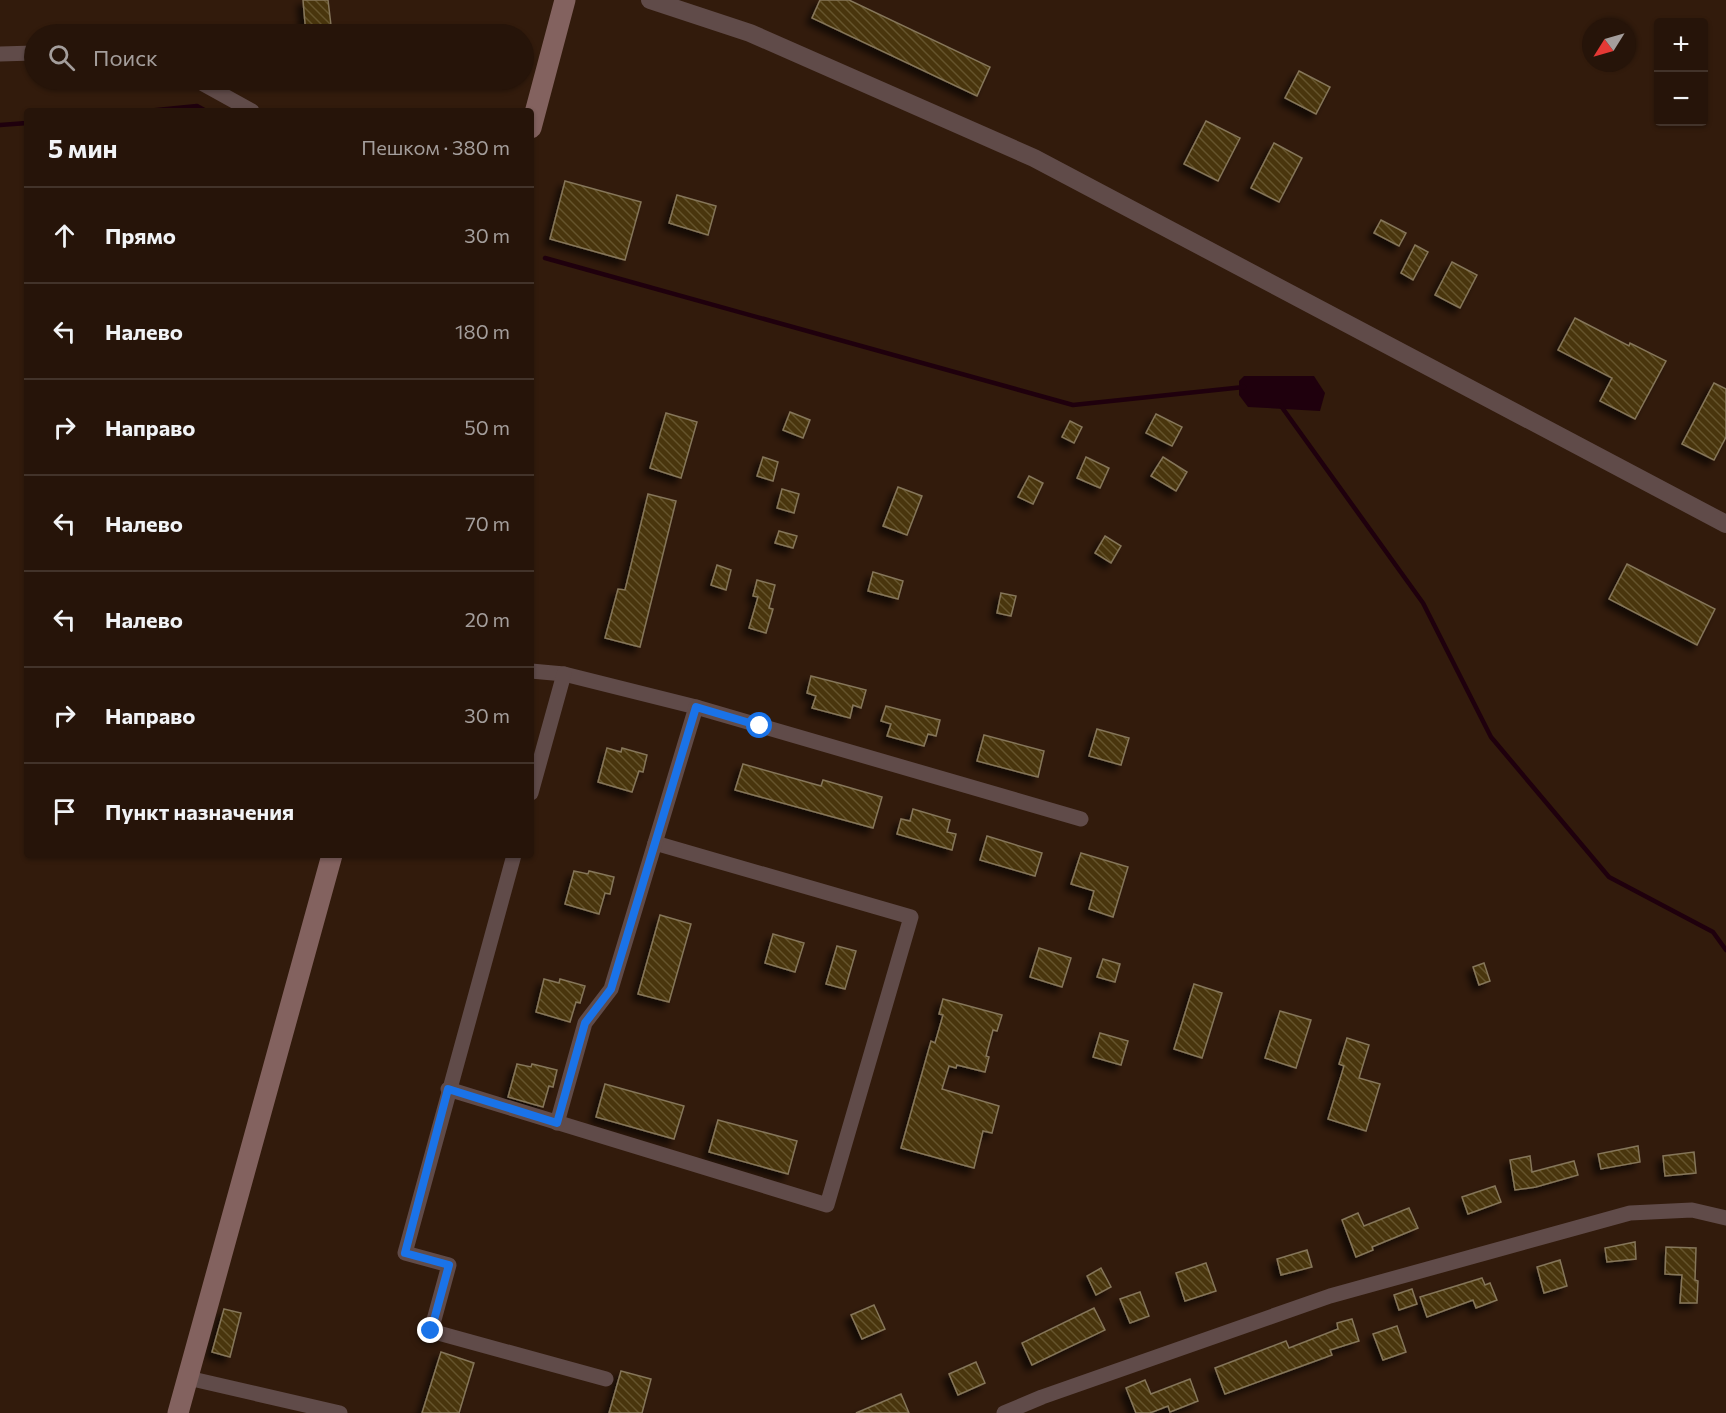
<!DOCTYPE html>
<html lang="ru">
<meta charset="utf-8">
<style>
:root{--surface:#261409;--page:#2e1d12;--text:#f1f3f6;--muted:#a49e9c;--line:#42332a}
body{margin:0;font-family:Commissioner,sans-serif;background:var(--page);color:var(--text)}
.controls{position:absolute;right:18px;top:18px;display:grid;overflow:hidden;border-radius:6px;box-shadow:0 2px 4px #0004}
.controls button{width:54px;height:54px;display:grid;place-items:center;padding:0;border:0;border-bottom:2px solid var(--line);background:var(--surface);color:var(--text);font:30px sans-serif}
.compass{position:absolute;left:1582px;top:18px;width:54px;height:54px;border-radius:50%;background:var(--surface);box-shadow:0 2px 4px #0004;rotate:233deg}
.stop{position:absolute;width:18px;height:18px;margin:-14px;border:4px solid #1a73e8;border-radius:50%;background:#fff}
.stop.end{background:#1a73e8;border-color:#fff;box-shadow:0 2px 6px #0008}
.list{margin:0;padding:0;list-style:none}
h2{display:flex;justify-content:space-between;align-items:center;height:78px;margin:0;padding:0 24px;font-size:26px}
h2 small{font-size:20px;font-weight:400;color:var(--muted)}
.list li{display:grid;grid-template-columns:39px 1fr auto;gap:18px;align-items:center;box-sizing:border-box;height:96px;padding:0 24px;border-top:2px solid var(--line)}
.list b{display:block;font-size:22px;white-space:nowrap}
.list em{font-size:20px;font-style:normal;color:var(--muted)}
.icon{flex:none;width:33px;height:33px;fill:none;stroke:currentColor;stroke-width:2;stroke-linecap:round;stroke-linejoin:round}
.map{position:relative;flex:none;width:1726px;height:1413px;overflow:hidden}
.search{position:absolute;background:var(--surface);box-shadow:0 2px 4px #0004;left:24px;top:24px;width:510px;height:66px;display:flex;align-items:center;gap:15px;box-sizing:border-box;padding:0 21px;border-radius:33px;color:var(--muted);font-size:22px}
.panel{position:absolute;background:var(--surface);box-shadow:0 2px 4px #0004;left:24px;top:108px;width:510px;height:750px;border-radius:6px}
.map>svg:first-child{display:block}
.water{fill:#1f000d}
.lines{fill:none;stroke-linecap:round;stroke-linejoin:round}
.stream{stroke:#1f000d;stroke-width:4.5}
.building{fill:url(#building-back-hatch);stroke:#85765a;stroke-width:1.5;filter:url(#shadow)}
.minor{stroke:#604b49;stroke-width:15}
.tertiary{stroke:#604b49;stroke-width:18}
.secondary{stroke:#83625f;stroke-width:21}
.route{stroke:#1a73e8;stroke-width:8}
</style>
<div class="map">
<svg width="1726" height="1413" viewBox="0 0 1726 1413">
<defs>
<pattern id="building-back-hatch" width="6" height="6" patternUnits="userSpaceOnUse" patternTransform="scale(1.5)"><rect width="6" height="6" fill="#4a3509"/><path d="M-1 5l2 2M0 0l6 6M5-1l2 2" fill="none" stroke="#65532d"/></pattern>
<filter id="shadow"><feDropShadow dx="-5.5" dy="5.5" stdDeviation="3" flood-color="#0009"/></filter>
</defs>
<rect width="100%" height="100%" fill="#321b0c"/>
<!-- water -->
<path class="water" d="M1244 376H1314L1325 393 1320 411 1248 407 1239 395V381Z"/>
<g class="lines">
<!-- stream -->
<g class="stream">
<path d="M147 111 197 106 206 111"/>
<path d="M0 125 27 123"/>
<path d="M545 258 1073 405 1244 387"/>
<path d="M1281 406 1423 603 1491 737 1609 877 1713 932 1726 950"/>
</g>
</g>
<!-- building -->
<g class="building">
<path d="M303 0H328L332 34H306Z"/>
<path d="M820 0H849L990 67 977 96 812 18Z"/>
<path d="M1299 71 1330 87 1316 114 1285 98Z"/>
<path d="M1206 121 1240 138 1218 181 1184 164Z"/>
<path d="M1274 143 1302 158 1279 202 1251 188Z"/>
<path d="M565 181 641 202 625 260 550 239Z"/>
<path d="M677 195 716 206 708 235 669 223Z"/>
<path d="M1381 220 1406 233 1399 246 1374 233Z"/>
<path d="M1415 245 1428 252 1413 280 1401 273Z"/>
<path d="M1452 262 1477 275 1460 308 1435 295Z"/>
<path d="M1575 318 1629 346 1630 343 1666 361 1635 419 1600 401 1612 378 1558 350Z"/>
<path d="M1714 383 1726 389V437L1714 460 1682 444Z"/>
<path d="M790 412 810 420 803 438 783 430Z"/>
<path d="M666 413 697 422 681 478 650 468Z"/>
<path d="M1156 414 1182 427 1172 446 1146 433Z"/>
<path d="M1070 421 1082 427 1074 443 1062 437Z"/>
<path d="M763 457 778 462 773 481 757 476Z"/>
<path d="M1086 457 1109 468 1100 488 1077 478Z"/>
<path d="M1163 457 1187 472 1176 491 1151 476Z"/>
<path d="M1029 476 1043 483 1033 504 1018 497Z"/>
<path d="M898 487 922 496 907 535 883 526Z"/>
<path d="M782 489 799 494 794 513 777 508Z"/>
<path d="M648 494 676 501 640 647 605 638 618 589 625 590Z"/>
<path d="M779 531 797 536 793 548 775 543Z"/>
<path d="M1105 536 1121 546 1111 563 1095 553Z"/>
<path d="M1627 564 1715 609 1697 645 1609 599Z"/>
<path d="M717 565 731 570 726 590 711 585Z"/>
<path d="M873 572 903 581 898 599 868 591Z"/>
<path d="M757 580 775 585 769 608 773 609 766 633 749 628 758 597 753 596Z"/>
<path d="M1001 593 1016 596 1011 616 997 613Z"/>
<path d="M811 676 866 690 861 708 853 705 850 718 812 708 816 696 807 693Z"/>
<path d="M886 706 940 720 936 736 928 734 924 746 887 736 891 724 881 721Z"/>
<path d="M1097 729 1129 738 1121 765 1089 756Z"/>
<path d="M984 735 1044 751 1038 777 977 761Z"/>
<path d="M607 748 621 752 622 748 647 755 643 772 639 771 632 792 598 782Z"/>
<path d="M743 764 821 786 823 780 882 797 873 828 735 790Z"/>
<path d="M913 809 950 820 947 832 956 834 952 850 897 834 901 819 910 821Z"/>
<path d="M987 836 1042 853 1035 876 980 860Z"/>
<path d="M1081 853 1128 867 1113 917 1089 909 1094 891 1071 884Z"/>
<path d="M574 871 588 874 589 871 614 877 610 894 605 893 599 914 565 904Z"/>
<path d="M660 915 691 924 669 1002 638 994Z"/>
<path d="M773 934 804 943 795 972 765 963Z"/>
<path d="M837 946 856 951 845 989 826 984Z"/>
<path d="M1039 948 1071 958 1062 987 1030 977Z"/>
<path d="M1103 959 1120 964 1115 982 1097 977Z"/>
<path d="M1484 963 1490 981 1479 985 1473 967Z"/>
<path d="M544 979 559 983 560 979 585 986 580 1003 576 1002 570 1022 536 1012Z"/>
<path d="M1194 984 1222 993 1202 1058 1174 1049Z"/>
<path d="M943 999 1002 1015 997 1031 993 1030 986 1056 989 1057 985 1072 957 1065 956 1068 949 1066 942 1089 999 1106 992 1133 983 1131 974 1168 901 1148 931 1041 935 1043 943 1015 939 1014Z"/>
<path d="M1280 1011 1311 1020 1296 1068 1265 1058Z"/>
<path d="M1100 1033 1128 1041 1121 1065 1093 1057Z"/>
<path d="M1347 1038 1369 1045 1359 1078 1380 1084 1366 1131 1328 1119 1344 1066 1339 1064Z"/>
<path d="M517 1064 531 1067 532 1064 557 1070 553 1087 549 1086 543 1107 508 1097Z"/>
<path d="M605 1084 684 1106 674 1139 596 1117Z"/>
<path d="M718 1120 797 1141 788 1174 709 1152Z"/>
<path d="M1638 1146 1640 1162 1601 1169 1598 1154Z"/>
<path d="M1694 1152 1696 1173 1665 1176 1663 1156Z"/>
<path d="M1530 1156 1532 1172 1574 1161 1578 1175 1536 1187 1515 1190 1510 1160Z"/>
<path d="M1495 1186 1501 1202 1468 1214 1462 1197Z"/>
<path d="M1409 1208 1418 1228 1372 1247 1373 1250 1356 1257 1342 1220 1358 1213 1364 1226Z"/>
<path d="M1635 1242 1636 1259 1607 1262 1605 1248Z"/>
<path d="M1666 1247 1696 1248 1695 1280 1698 1281 1697 1303H1680L1682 1275 1665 1274Z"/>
<path d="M1307 1250 1312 1267 1281 1275 1277 1259Z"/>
<path d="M1560 1260 1567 1286 1544 1293 1537 1267Z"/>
<path d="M1206 1263 1216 1291 1185 1301 1176 1273Z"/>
<path d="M1101 1268 1111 1287 1096 1295 1087 1276Z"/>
<path d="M1482 1278 1485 1285 1490 1283 1497 1300 1476 1308 1473 1300 1427 1317 1420 1297Z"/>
<path d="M1412 1289 1417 1304 1399 1310 1394 1295Z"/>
<path d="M1140 1292 1149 1316 1130 1323 1120 1299Z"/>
<path d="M874 1305 885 1329 862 1339 851 1315Z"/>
<path d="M1094 1308 1105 1330 1032 1365 1022 1343Z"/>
<path d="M224 1309 241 1313 230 1357 212 1352Z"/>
<path d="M1352 1319 1359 1341 1330 1350 1332 1355 1225 1394 1215 1368 1286 1341 1289 1348 1338 1329 1337 1323Z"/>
<path d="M1397 1326 1406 1352 1383 1360 1373 1334Z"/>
<path d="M441 1352 474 1363 459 1413H422Z"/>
<path d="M976 1362 985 1383 958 1395 949 1374Z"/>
<path d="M621 1371 651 1379 642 1413H609Z"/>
<path d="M1190 1379 1198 1401 1170 1412 1168 1406 1150 1413H1136L1126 1388 1145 1380 1151 1394Z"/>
<path d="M901 1394 909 1413H856Z"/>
</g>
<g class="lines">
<!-- minor -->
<g class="minor">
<path d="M0 54 34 53"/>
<path d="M196 80 252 111"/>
<path d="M531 671 564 674 696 707 1081 819"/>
<path d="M531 793 564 674"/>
<path d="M514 855 405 1253 449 1265 431 1331 606 1379"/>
<path d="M448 1089 827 1205 911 917 655 843"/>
<path d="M557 1123 585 1023 611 989 696 707"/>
<path d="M188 1378 340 1413"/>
<path d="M1004 1413 1042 1397 1330 1296 1630 1213 1692 1210 1726 1218"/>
</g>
<!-- tertiary -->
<path class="tertiary" d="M650 0 750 33 1034 158 1726 524"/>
<!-- secondary -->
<g class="secondary">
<path d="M531 128 565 0"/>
<path d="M178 1413 332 855"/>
</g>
</g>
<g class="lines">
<!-- route -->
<path class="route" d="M431 1331 449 1265 405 1253 448 1089 557 1123 585 1023 611 989 696 707 760 726"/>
</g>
</svg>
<div class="controls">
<button>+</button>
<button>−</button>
</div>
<svg class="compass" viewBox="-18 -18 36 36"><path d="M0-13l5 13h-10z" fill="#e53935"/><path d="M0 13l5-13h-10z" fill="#a49e9c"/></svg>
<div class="stop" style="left:760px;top:726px"></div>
<div class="stop end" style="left:431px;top:1331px"></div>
<div class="search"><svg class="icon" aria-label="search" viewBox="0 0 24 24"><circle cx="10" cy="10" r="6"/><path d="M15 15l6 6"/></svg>Поиск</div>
<section class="panel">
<h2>5 мин<small>Пешком · 380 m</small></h2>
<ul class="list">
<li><svg class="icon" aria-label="ahead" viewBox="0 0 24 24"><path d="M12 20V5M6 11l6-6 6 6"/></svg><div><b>Прямо</b></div><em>30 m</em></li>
<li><svg class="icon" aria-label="left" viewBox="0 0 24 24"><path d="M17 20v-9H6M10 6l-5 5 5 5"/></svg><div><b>Налево</b></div><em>180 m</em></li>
<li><svg class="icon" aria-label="right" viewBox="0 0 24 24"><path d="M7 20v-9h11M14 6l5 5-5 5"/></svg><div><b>Направо</b></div><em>50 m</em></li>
<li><svg class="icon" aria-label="left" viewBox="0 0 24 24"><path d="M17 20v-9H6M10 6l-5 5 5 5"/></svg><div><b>Налево</b></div><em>70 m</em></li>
<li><svg class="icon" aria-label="left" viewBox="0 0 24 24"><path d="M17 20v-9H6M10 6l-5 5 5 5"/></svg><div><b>Налево</b></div><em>20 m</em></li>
<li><svg class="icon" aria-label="right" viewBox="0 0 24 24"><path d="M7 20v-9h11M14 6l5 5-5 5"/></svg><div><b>Направо</b></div><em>30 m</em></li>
<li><svg class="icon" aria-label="arrive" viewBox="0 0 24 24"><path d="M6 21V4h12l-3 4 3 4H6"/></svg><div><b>Пункт назначения</b></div></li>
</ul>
</section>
</div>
